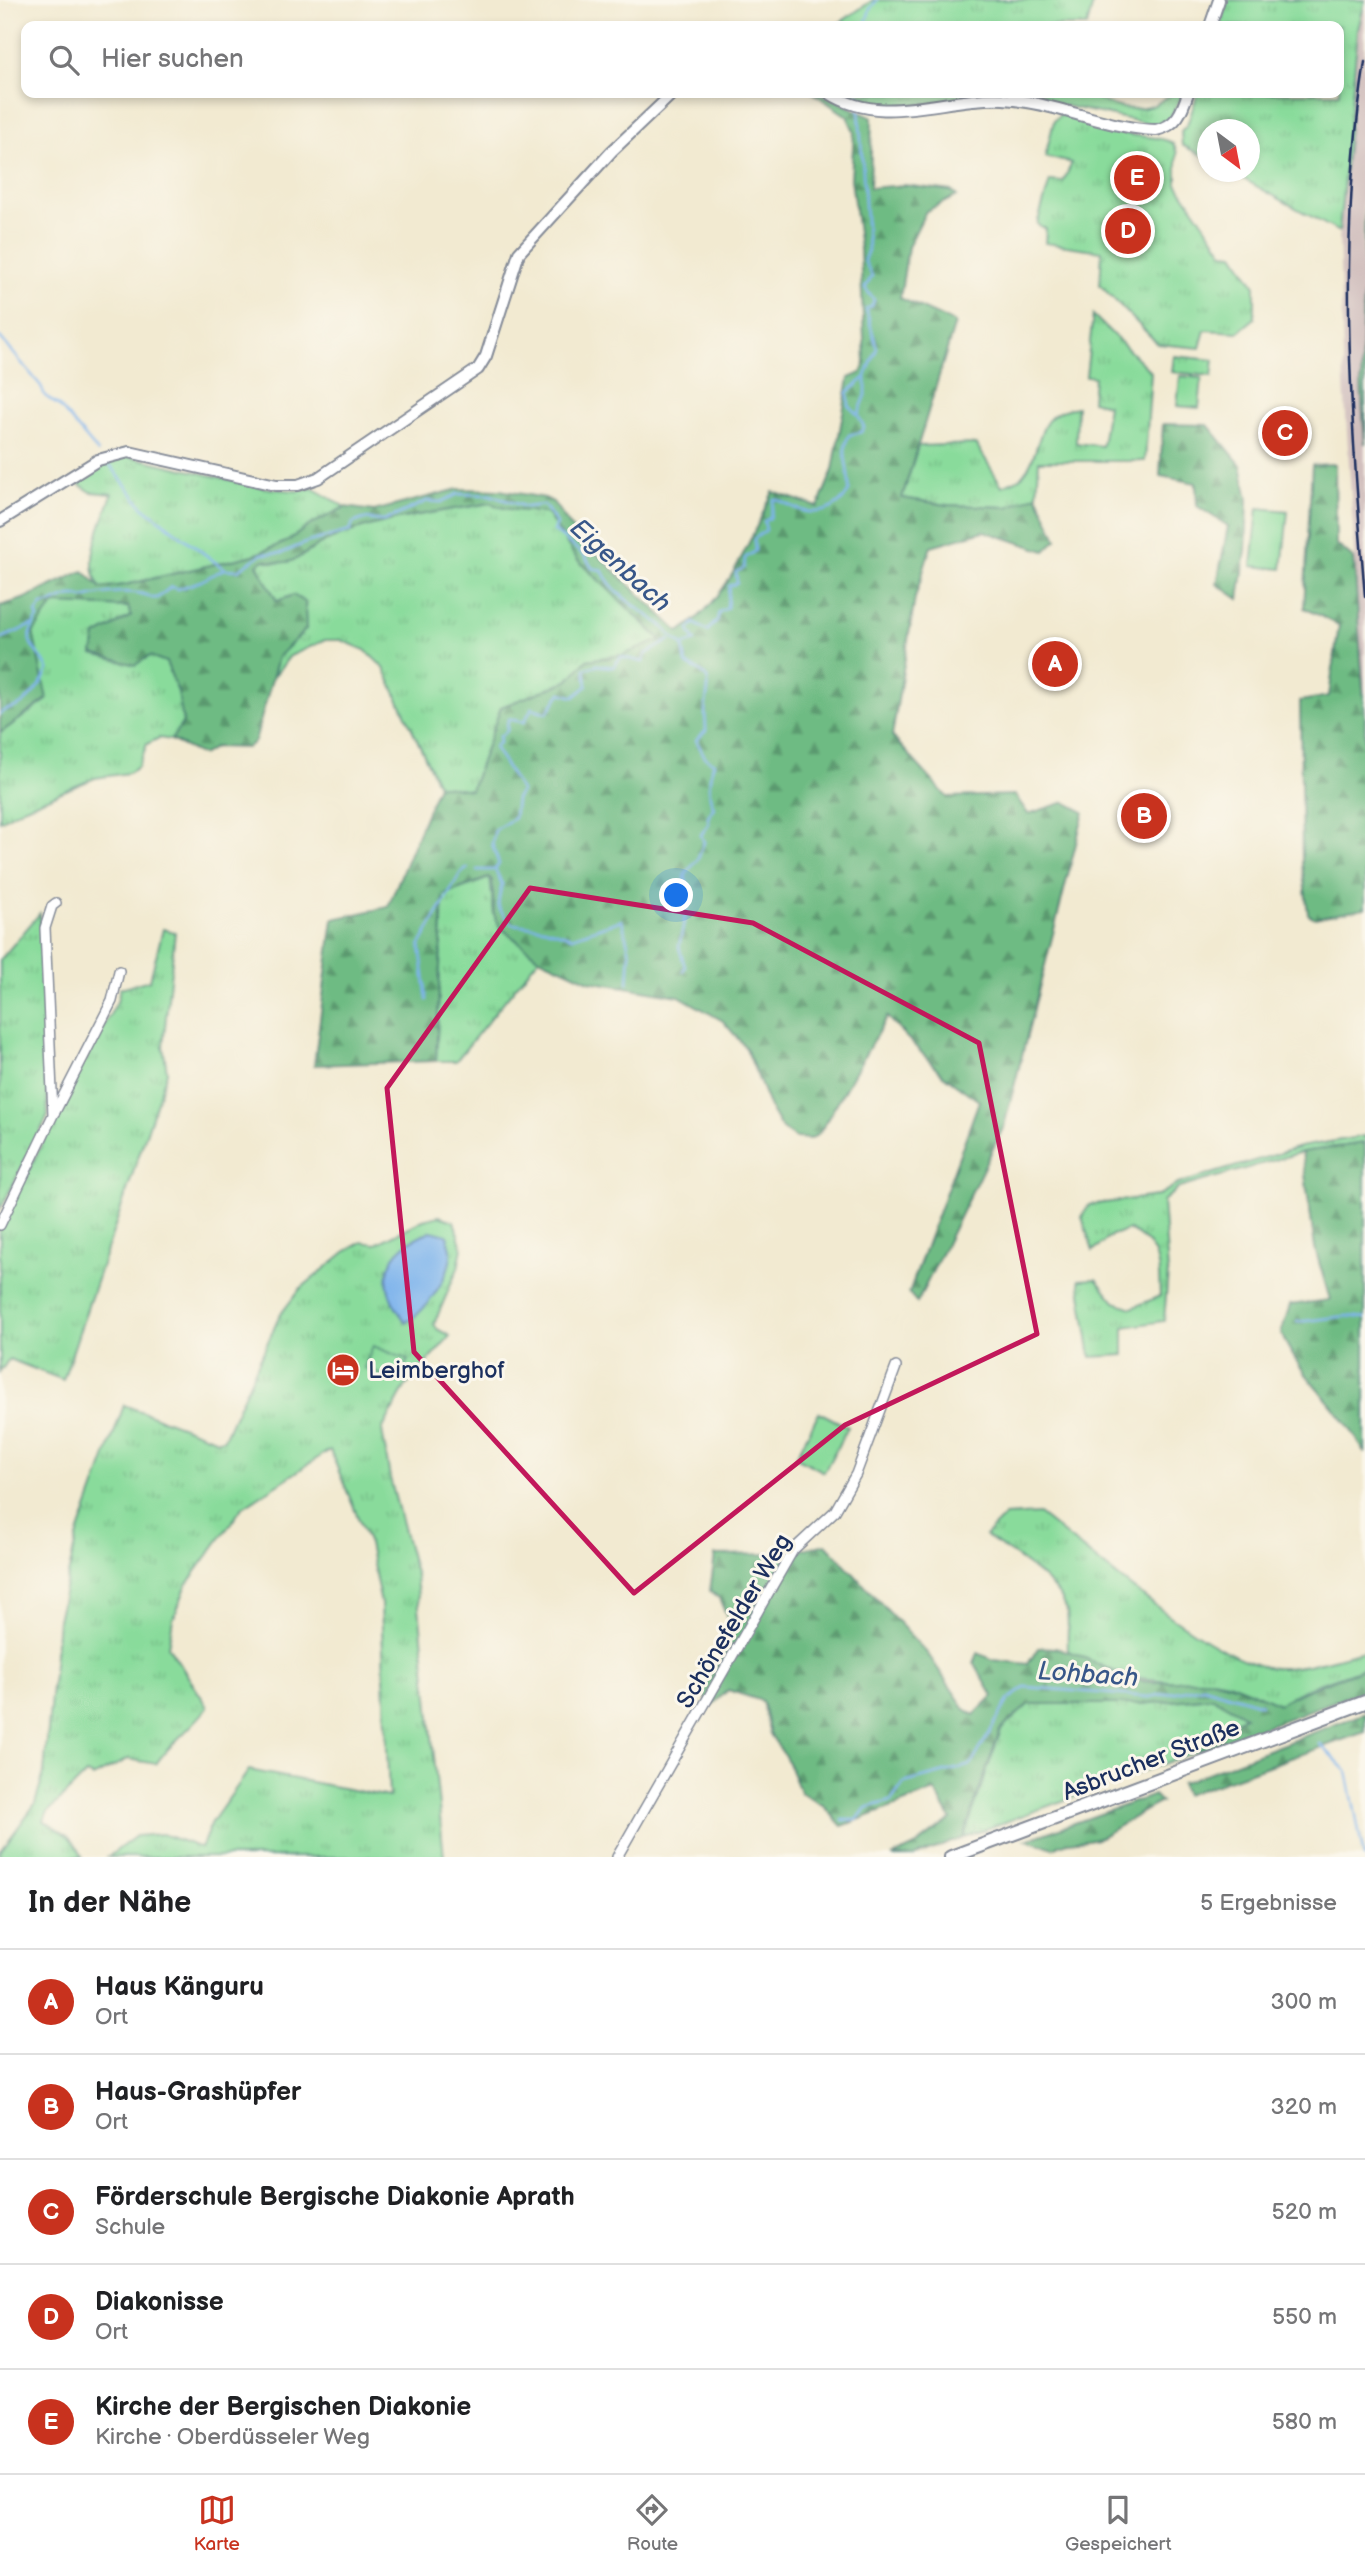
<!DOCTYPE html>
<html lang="de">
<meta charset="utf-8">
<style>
:root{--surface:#fff;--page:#f6f6f6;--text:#202124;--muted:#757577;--line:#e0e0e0;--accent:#c8321e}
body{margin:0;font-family:"Balsamiq Sans",sans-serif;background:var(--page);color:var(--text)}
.compass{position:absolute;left:1197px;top:119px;width:63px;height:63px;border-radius:50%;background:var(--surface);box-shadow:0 4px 10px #0003;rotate:148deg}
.you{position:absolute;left:677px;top:896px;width:24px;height:24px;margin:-18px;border:5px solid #fff;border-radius:50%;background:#1a73e8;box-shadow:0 0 0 10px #1a73e833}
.badge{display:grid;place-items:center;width:46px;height:46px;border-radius:50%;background:var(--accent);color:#fff;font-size:23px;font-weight:700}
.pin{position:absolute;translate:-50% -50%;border:4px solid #fff;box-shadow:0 2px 7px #0006}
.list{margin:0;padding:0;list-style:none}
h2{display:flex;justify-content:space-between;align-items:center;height:91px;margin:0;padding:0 28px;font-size:30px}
h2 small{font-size:23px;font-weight:400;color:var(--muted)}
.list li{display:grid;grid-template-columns:46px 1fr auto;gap:21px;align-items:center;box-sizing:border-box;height:105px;padding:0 28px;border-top:2px solid var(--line)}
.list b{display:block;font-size:26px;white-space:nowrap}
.list p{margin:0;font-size:23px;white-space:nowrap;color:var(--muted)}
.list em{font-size:23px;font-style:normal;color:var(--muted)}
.icon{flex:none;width:38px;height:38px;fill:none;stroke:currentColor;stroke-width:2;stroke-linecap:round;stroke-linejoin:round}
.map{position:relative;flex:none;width:1365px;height:1857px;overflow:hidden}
.search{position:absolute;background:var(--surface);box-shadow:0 4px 10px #0003;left:21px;right:21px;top:21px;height:77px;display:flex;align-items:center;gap:18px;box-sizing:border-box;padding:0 24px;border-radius:14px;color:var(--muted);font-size:26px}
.sheet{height:616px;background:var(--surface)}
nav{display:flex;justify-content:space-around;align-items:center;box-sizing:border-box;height:98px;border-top:2px solid var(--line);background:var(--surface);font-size:19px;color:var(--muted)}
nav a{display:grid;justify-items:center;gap:4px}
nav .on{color:var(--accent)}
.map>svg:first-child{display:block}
.railway{fill:#d1bfbe}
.grass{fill:url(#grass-tufts);stroke:#52857c;stroke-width:2}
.forest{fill:url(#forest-firs);stroke:#447570;stroke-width:2}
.pitch{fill:#89db9b;stroke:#52857c;stroke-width:2}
.water{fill:#7db3ec;stroke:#4c71a5;stroke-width:2}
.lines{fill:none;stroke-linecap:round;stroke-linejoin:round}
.stream{stroke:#7db3ec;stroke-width:2.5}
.minor-casing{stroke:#868c98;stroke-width:12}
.tertiary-casing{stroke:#868c98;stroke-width:14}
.secondary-casing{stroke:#868c98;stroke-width:16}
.minor{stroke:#fff;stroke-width:9}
.tertiary{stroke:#fff;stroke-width:10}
.secondary{stroke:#fff;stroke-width:12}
.rail{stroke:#1b2f5e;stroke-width:2.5}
.marked{fill:none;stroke:#c2185b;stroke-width:5;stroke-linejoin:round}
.labels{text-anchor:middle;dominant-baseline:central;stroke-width:6;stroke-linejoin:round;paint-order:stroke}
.poi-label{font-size:24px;fill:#1b2f5e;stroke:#fbf7ec;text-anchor:start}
.street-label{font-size:24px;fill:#1b2f5e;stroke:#fbf7ec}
.water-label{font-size:26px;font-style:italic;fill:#385789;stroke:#fbf7ec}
</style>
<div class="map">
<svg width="1365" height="1857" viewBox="0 0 1365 1857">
<defs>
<pattern id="grass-tufts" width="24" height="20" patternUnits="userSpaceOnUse" patternTransform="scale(1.75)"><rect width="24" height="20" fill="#89db9b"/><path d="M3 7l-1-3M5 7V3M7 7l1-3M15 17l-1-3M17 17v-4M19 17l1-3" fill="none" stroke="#76bc88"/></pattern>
<pattern id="forest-firs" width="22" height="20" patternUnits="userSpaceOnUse" patternTransform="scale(1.75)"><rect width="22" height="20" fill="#6ebb83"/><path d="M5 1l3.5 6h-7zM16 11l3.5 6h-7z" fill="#5a986e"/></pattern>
</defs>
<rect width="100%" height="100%" fill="#fbf7ec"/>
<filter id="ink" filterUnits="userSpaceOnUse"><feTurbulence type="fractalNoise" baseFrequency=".0143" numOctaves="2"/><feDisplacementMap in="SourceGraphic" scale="14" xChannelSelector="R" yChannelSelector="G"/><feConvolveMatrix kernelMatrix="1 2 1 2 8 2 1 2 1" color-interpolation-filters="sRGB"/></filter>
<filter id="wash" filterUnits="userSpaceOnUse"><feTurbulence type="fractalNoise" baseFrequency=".00686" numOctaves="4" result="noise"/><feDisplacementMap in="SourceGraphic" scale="28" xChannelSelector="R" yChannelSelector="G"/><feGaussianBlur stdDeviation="1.57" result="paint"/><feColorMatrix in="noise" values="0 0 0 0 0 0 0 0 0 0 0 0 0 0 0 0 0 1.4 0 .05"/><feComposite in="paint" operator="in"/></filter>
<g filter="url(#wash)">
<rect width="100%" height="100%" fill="#f2ead1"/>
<!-- railway -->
<path class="railway" d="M1365 2 1361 383 1365 444V717L1344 384 1339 232 1358 30Z"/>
<!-- grass -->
<g class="grass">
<path d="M873 0H1094L1087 26H835Z"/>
<path d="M1228 0H1365L1358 30 1339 232 1231 172H1250V130H1208L1207 158 1182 145 1181 131 1187 125 1198 93H1339V26H1220Z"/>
<path d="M839 93H1089C1107 106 1132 114 1154 105 1166 99 1169 93 1184 93L1169 119 1155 125 1020 96 894 106 855 100Z"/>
<path d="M1060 114C1081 119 1100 126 1119 132 1139 139 1155 134 1173 143L1177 153V184L1224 253 1234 254 1255 286V318L1238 332 1205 330 1200 348 1158 344 1100 285 1102 251 1045 243 1046 229 1037 224 1050 181 1063 182 1072 163 1045 157 1054 121Z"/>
<path d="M1093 315 1151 372 1145 461H1039L1037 495 1008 507 947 505 902 498 918 446 976 444 1002 486C1008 483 1018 480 1022 476 1046 449 1030 413 1077 407L1076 443 1102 446 1108 405 1092 401 1094 377 1086 376Z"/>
<path d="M1174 356 1214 360 1212 376 1172 372Z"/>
<path d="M127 456 266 488 297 491 312 488 345 507 310 525 286 542 254 555 125 585 101 588C81 561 103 524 112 494L91 492 74 481 102 463Z"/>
<path d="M490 503C508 512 528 509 548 514L578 560 662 640 623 655 587 660 568 681 501 707 471 790 438 785 384 668 365 650 341 640H325L290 656 272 679 278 657 306 629 277 601 257 565 264 560C297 569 301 552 327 541 378 518 436 513 490 503Z"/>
<path d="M54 603 129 607 131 616 96 636 93 654 135 664 150 656 166 662 178 692 183 722 171 740 159 738 147 744 138 767 128 773 95 778 23 808 0 821V733L47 700 33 633Z"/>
<path d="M490 878 494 914 500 927 539 958 456 1061H436L443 895Z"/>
<path d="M40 913 48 1116 0 1210V960Z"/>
<path d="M163 929 175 932 163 1046 167 1072 63 1380 9 1359 0 1372V1229L65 1097 117 1002 120 988 150 980Z"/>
<path d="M1365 1136V1143L1302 1152 1179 1188 1163 1201 1168 1272 1164 1321 1124 1327V1355L1091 1357 1079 1280 1096 1279 1115 1302 1132 1308 1160 1296C1158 1263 1162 1247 1129 1230L1112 1235 1093 1251 1082 1217 1089 1205 1157 1196 1178 1184 1300 1147Z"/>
<path d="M439 1216 454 1221 462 1248 458 1268 434 1324 437 1329 450 1336 405 1387 382 1430 390 1478 416 1577 444 1857H108L136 1836 162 1834 201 1848 212 1822 249 1770 389 1797 381 1604 369 1544 330 1450 242 1508 187 1584 173 1620 168 1646 208 1707C192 1728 170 1743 156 1764L128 1759 93 1777 86 1774 47 1813 44 1821C61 1831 76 1838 82 1857H0V1852L35 1804 44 1773 58 1620 76 1540 124 1405 218 1440 224 1439 280 1315 300 1289 345 1252 362 1242 376 1244 423 1220Z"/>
<path d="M1039 1514C1090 1553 1216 1665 1275 1668 1304 1669 1337 1657 1365 1651V1668L1309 1687 1279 1704 1228 1682 1213 1679 1181 1682 1127 1677 1068 1651C1067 1639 1069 1625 1067 1613 1062 1583 1009 1552 985 1536L1005 1516Z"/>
<path d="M1213 1697 1245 1716 1196 1743 1201 1750 964 1837 1001 1730 1029 1703 1140 1704Z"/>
</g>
<!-- forest -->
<g class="forest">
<path d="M813 93C828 93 855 112 872 117L870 188 904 185 951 191 957 196 926 211 908 247 900 298 955 323 902 498 947 505 1008 507 1037 495 1057 539 1045 551 984 531 931 546 915 598 892 736 947 797 1015 795 1028 814 1065 802 1084 812 1004 1126 917 1303 909 1293 979 1101 943 1075 887 1017 820 1132 811 1139 796 1138 782 1129 771 1110 746 1048 723 1021 679 996 589 981 539 958 500 927 494 914 492 880 488 878 443 895 436 1061 314 1065 333 919 388 907 438 785 471 790 501 707 568 681 587 660 623 655 661 640 578 560 547 514C527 509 508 512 490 503 436 513 378 518 327 541 301 552 297 569 264 560L257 565 277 601 293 595 305 602 306 629 278 657 255 741 247 748 215 747 202 755 171 740 183 722 178 692 166 662 150 656 135 665 93 654 96 636 131 616 128 607 54 604 33 633 47 699 0 733V606L23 599 83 571 101 588 125 585 254 555 286 542 310 525 345 507 374 511 458 489 500 490 545 498 553 502 576 534 679 632C728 601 748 543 773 492L818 507 833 470 849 378 861 373 865 363 860 249 851 179 854 131 847 116Z"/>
<path d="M1365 206V444L1361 383Z"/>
<path d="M1163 424 1208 425 1241 465 1248 499 1246 551 1239 599 1217 584 1228 526 1197 506 1196 483 1160 476Z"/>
<path d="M1335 464 1336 544 1354 559 1365 717V908L1315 918 1308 914 1302 864 1300 701 1329 696 1339 625 1304 608 1312 465Z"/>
<path d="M1365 1143V1454C1344 1410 1301 1380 1281 1333L1290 1305 1330 1300 1315 1248 1302 1152Z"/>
<path d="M826 1544 928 1654 965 1709 974 1715 993 1696 974 1663 978 1653 994 1660 1028 1664 1038 1648C1070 1644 1096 1666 1125 1677 1152 1687 1184 1678 1212 1680 1235 1682 1258 1695 1279 1704 1306 1688 1335 1680 1365 1668V1690L1201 1750 1196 1744 1245 1716 1212 1697 1141 1704H1029L1000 1730 963 1838 913 1857H892L917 1845 951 1819 935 1791 842 1826 823 1805 801 1793 785 1756 770 1734 762 1701 728 1690 710 1707 703 1691 734 1632 719 1598 710 1591 715 1555 783 1554Z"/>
<path d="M1365 1713V1732L1185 1795 1181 1783Z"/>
<path d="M1154 1795 1161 1802C1140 1812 1122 1825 1102 1836 1085 1844 1072 1837 1054 1848L1026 1840Z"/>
</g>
<!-- pitch -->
<g class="pitch">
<path d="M1180 376 1202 378 1199 408 1177 406Z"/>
<path d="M1258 508 1288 511 1282 569 1252 566Z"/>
<path d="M373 1346 408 1360 399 1382 364 1368Z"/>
<path d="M819 1412 848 1427 824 1472 796 1457Z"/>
</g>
<!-- water -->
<path class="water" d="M431 1231 447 1235C448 1240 451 1246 451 1251 452 1274 425 1313 406 1322 374 1283 384 1249 431 1231Z"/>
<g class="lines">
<!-- stream -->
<g class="stream">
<path d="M865 26 870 9 877 0"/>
<path d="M858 93 859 103"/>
<path d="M0 337 41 386 45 396 59 406 98 452"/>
<path d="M858 415 849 406 848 392 865 378"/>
<path d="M110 465 143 507 223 568"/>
<path d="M0 639 32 625"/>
<path d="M0 714C6 707 12 710 20 705 31 698 44 681 48 669 37 646 19 646 38 618L36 613 42 605C59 604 66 591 84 598 100 593 138 588 152 598H157L171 587 178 589 201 581 224 569 238 570 262 554 282 553 308 542 350 531 353 523 364 519 384 521 427 501 441 502 458 494 490 495 526 507 544 505 557 524 554 531 585 556 592 568 602 570C613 595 639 608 659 623 669 631 670 638 683 645L695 641 689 630 694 623 707 631 717 621 719 612 727 608 729 586 737 583 736 572 744 568 745 558 755 551 754 539 766 530 764 521 770 518 774 499C782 500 787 505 795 508 817 517 837 511 849 491 851 473 839 453 849 435L861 432 864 427 858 415 866 395V376L877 348 866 309 872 306 874 300 865 288 872 276 864 260 868 250 859 109"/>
<path d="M495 869 499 864 492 844 495 830 514 818 516 799 521 791 494 747 500 742 499 737 507 731 508 719 524 722 532 708 547 713 561 693 574 697 587 686 585 669 597 665 613 667 621 657 643 662 646 654 670 640"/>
<path d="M495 869 502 884C497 906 494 905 512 924L544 928 572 937 622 920 630 953 628 983"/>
<path d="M477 870H494"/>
<path d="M683 971 685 967 679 947 689 897 685 875 698 859 704 842 701 835 709 823 708 817 714 807C707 797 709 774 714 763L705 757 696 740 706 731C706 722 704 711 706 703 710 677 711 676 686 664L683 645"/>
<path d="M427 1000 420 945 460 874 468 868"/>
<path d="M1297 1322 1346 1316 1365 1318"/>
<path d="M1320 1744 1347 1771 1364 1857"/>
<path d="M843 1820H857L866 1808 891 1801 904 1783 971 1765 1009 1699 1026 1687 1149 1697 1203 1687 1261 1704"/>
</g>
</g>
</g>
<g filter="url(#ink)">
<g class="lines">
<defs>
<g id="minor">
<path d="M55 1112 112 1001 119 971"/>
<path d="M0 1225 53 1115 45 928 52 906 56 903"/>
<path d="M617 1857 793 1550 835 1511 856 1474 896 1367"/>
</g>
<g id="tertiary">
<path d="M1210 26 1219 0"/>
<path d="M829 93C883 128 944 96 1003 99 1055 102 1104 128 1156 130 1177 126 1182 111 1188 93"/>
<path d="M0 521 98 460 129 452 276 485H298L318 478 478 369 486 356 519 253 612 151 673 93"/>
</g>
<path id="secondary" d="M951 1857 1365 1702"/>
</defs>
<!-- minor casing -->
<use href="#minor" class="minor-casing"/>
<!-- tertiary casing -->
<use href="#tertiary" class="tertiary-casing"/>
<!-- secondary casing -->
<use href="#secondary" class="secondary-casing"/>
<!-- minor -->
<use href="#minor" class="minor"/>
<!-- tertiary -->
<use href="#tertiary" class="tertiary"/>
<!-- secondary -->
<use href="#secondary" class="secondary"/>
<!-- rail -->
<path class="rail" d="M1365 62C1337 238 1351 420 1365 597"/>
</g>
</g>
<!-- marked area -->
<path class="marked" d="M530 888 753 923 979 1043 1037 1334 845 1425 634 1593 414 1352 387 1088Z"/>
<!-- icons -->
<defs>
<symbol id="hotel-disc" viewBox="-11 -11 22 22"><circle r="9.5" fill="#c8321e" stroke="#fbf7ec"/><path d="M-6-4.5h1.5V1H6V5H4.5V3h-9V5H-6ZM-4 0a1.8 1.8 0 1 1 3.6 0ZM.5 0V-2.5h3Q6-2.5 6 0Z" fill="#fff"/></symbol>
</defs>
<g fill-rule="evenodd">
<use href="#hotel-disc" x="324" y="1351" width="38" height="38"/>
</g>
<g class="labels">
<!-- poi labels -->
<g class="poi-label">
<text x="368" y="1370">Leimberghof</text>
</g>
<!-- street labels -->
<g class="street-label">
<text transform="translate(734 1621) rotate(-59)">Schönefelder Weg</text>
<text transform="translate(1151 1760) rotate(-21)">Asbrucher Straße</text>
</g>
<!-- water labels -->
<g class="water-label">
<text transform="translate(620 566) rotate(42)">Eigenbach</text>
<text transform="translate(1088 1675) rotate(4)">Lohbach</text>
</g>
</g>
</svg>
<svg class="compass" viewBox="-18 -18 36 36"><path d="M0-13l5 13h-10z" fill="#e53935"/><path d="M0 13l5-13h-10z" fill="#757577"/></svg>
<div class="you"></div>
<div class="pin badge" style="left:1055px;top:664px">A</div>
<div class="pin badge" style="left:1144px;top:816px">B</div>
<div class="pin badge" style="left:1285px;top:433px">C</div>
<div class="pin badge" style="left:1128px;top:231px">D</div>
<div class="pin badge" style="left:1137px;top:178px">E</div>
<div class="search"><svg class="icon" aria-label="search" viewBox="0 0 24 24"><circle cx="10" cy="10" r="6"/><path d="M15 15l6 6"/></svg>Hier suchen</div>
</div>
<section class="sheet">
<h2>In der Nähe<small>5 Ergebnisse</small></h2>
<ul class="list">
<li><span class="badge">A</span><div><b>Haus Känguru</b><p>Ort</p></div><em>300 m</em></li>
<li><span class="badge">B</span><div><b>Haus-Grashüpfer</b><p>Ort</p></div><em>320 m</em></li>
<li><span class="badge">C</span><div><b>Förderschule Bergische Diakonie Aprath</b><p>Schule</p></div><em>520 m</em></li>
<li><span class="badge">D</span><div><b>Diakonisse</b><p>Ort</p></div><em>550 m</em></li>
<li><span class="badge">E</span><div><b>Kirche der Bergischen Diakonie</b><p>Kirche · Oberdüsseler Weg</p></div><em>580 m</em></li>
</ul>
</section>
<nav>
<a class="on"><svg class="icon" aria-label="map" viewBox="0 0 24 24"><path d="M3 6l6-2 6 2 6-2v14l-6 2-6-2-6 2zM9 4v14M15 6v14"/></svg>Karte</a>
<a><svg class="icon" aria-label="directions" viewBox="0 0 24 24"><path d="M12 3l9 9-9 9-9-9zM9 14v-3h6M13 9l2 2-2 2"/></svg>Route</a>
<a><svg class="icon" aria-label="saved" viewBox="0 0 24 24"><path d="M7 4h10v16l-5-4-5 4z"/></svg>Gespeichert</a>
</nav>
